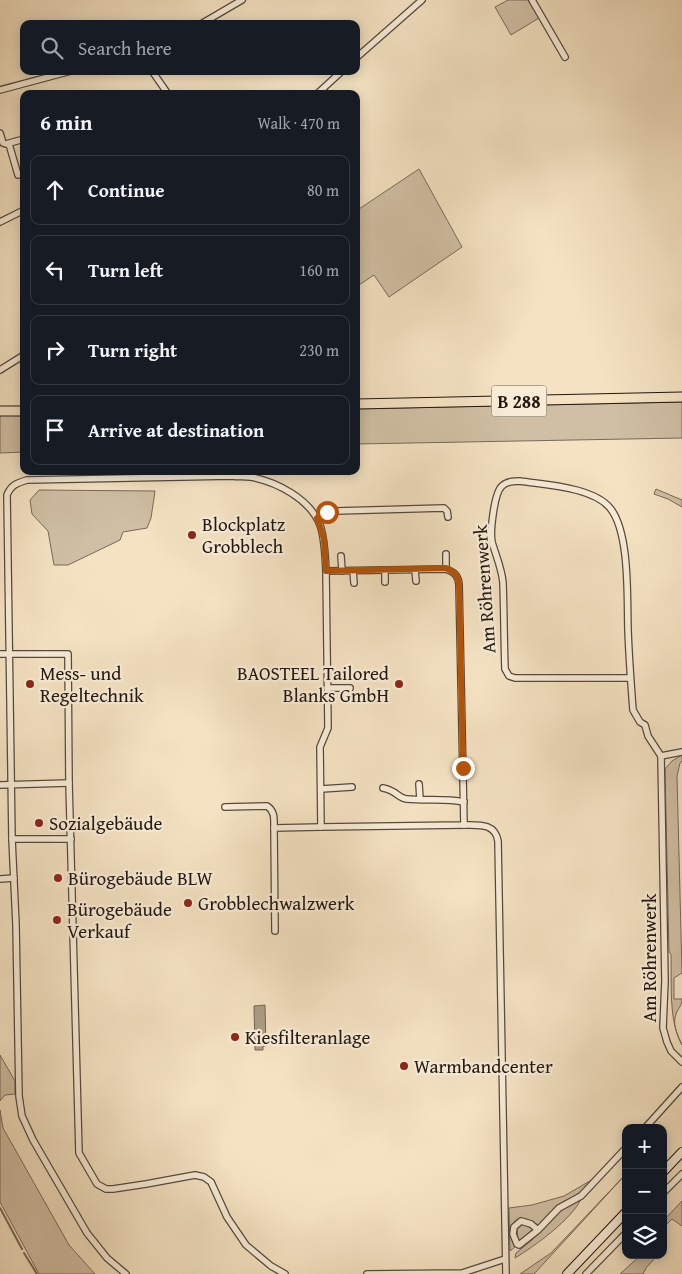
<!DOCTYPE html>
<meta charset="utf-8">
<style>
:root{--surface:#171b24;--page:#20242c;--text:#f1f3f6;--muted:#9ea1a6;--line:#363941}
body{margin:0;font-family:"Gentium Book Plus",serif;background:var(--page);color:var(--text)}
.controls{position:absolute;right:15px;bottom:15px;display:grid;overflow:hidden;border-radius:10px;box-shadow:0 2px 12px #0003}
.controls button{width:45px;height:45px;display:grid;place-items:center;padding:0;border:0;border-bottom:1px solid var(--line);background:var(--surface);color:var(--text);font:25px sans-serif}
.stop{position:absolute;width:15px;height:15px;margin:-11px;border:4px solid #b45309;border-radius:50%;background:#fff}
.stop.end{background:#b45309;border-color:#fff;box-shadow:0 1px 5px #0008}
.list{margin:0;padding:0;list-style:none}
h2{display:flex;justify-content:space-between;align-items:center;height:65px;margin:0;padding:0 20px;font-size:21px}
h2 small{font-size:16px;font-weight:400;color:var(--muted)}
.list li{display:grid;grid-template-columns:32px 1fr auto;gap:15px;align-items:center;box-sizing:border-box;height:70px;margin:0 10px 10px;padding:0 10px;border:1px solid var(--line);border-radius:10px}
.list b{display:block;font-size:19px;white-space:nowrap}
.list em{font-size:16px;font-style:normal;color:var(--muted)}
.icon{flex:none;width:28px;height:28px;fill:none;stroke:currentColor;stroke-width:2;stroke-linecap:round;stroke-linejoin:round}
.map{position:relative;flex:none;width:682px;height:1274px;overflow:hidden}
.search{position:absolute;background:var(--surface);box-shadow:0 2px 12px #0003;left:20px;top:20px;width:340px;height:55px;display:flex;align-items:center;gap:12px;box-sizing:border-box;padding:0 18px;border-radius:10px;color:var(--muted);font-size:19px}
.panel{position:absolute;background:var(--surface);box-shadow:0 2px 12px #0003;left:20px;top:90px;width:340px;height:385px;border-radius:10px}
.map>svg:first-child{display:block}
.green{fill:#d0bfa4;stroke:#786a5a}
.water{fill:#ac9d85;stroke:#746756}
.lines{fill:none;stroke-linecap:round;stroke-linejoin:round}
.stream{stroke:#746756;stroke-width:2}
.minor-casing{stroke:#56493c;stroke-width:8}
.secondary-casing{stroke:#21160f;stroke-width:10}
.primary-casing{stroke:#21160f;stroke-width:11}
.minor{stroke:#f8ecd7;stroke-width:5.5}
.secondary{stroke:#f8ecd7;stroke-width:8}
.primary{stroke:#f4e2c2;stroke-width:9}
.route{stroke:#b45309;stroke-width:6}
.poi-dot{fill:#8f2418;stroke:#f8ecd7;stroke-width:2}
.labels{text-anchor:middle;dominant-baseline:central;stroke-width:4.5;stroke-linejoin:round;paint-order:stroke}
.shield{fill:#f8ecd7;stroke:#62564b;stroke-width:1}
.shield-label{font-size:18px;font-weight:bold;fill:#21160f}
.poi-label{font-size:19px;fill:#21160f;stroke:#f8ecd7;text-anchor:start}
.street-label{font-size:19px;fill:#21160f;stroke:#f8ecd7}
</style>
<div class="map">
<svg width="682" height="1274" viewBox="0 0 682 1274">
<rect width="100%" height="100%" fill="#f4e2c2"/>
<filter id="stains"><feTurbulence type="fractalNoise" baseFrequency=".004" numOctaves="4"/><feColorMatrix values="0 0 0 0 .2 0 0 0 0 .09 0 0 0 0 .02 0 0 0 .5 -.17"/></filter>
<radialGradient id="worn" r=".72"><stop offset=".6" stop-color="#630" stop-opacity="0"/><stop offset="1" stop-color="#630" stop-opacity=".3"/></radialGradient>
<!-- green -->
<g class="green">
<path d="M508 0H528L539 18 511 35 495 7Z"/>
<path d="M419 169 462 247 389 297 374 275 356 287V211Z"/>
<path d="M682 402V438L356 444V409Z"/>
<path d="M24 414V452L0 453V415Z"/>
<path d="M656 489 682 500V507L668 499 654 494Z"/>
<path d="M39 490 155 491 151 518 147 528 123 532 120 540 68 565H54L48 531 32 514 30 500Z"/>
<path d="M682 755V761L680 763 677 776 682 973 674 978V999H682C682 1006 678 1008 676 1014 672 1025 678 1035 682 1045 668 1021 672 982 671 954L669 952 665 769 672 761Z"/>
<path d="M0 1055 15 1081V1094L5 1095 0 1101Z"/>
<path d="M0 1110 3 1128 69 1245 95 1274H39L0 1202Z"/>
<path d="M626 1174 534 1274H520L551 1253Z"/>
<path d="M595 1178 580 1195 569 1201H564L558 1206 540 1225H536L526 1219 516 1220C510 1227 509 1239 516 1246L510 1251 509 1208 532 1205 564 1196Z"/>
<path d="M581 1199C572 1219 535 1246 515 1258L516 1253 532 1240 560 1210Z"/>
<path d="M682 1201V1226L672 1219 663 1228V1221Z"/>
<path d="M523 1224 535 1230 522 1241H518L517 1228Z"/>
<path d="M641 1255H650L654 1259 646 1268 643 1274H620Z"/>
</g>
<!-- water -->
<path class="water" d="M265 1005 266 1046H263V1050H255L254 1006Z"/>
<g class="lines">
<!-- stream -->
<g class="stream">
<path d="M0 1208 22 1249"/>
<path d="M24 1253 37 1274"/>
</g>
<defs>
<g id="minor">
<path d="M532 0 565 57"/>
<path d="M201 24 242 0"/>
<path d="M356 58 422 0"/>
<path d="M152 71 168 94"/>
<path d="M0 90 71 71"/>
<path d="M317 94 342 71"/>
<path d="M0 133 3 143 6 144 24 139"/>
<path d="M9 144 18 175"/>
<path d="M0 222 24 210"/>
<path d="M0 370 24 355"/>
<path d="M317 518 327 512 336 511 444 508 447 511 448 517"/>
<path d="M341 556 342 571"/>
<path d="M446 569C454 572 458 575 459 584L464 825 321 827 320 747 328 728 326 571Z"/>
<path d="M446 569V554"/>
<path d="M415 570 416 581"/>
<path d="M353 571 354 583"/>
<path d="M385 582V570"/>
<path d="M0 654H68L69 783 79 1153 97 1184 106 1189H113L146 1184 195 1175 204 1177 211 1182 227 1217 246 1245 271 1266 285 1274"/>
<path d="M630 678H515L509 676 505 669C504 640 504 612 503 583 502 569 496 556 492 542 490 532 494 493 502 486 507 481 514 481 520 481 545 485 593 487 610 508 630 532 627 599 628 630 629 657 631 684 633 710L640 722 645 725 648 736 661 756 665 981 663 1028 667 1042 671 1051 682 1062"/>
<path d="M327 688H350"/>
<path d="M661 756 682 752"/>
<path d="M419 784 420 799"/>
<path d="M0 785 69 783"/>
<path d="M383 788C396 790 399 799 407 799 426 801 445 798 464 802"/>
<path d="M321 789 352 787"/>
<path d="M225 807 267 806C275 811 274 819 274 828"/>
<path d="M464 825C479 825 495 823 498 841L506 1274"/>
<path d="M12 839H71"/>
<path d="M0 879 14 878"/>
<path d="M275 931 274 828 321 827"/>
<path d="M645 1128 682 1087"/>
<path d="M663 1193 682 1174"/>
<path d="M538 1230 531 1224 521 1221 514 1227 513 1234 517 1244 519 1245 538 1230 559 1208 581 1196 626 1148"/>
<path d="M126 1274 107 1258 87 1233 33 1140 22 1116 19 1096 16 925 12 839 7 495C11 485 17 483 27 480L232 476C238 477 245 476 251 477 277 482 310 499 320 525 325 539 325 556 326 571"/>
<path d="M367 1274 462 1273 505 1259"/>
<path d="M586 1274 626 1233"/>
</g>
<g id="secondary">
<path d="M663 1172 682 1152"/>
<path d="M567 1274 626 1212"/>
</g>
<g id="primary">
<path d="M356 404 682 397"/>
<path d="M0 411H24"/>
</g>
</defs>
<!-- minor casing -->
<use href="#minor" class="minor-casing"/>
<!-- secondary casing -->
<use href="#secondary" class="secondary-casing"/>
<!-- primary casing -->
<use href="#primary" class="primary-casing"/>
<!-- minor -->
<use href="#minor" class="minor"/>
<!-- secondary -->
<use href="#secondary" class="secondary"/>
<!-- primary -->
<use href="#primary" class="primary"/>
</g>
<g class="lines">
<!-- route -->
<path class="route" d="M327 512 317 518 324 539 326 571 446 568C454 572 458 575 459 584L463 768"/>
</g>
<!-- markers -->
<g class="poi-dot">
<circle cx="192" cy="535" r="5"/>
<circle cx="30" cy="684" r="5"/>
<circle cx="399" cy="684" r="5"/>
<circle cx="39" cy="823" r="5"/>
<circle cx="58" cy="878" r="5"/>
<circle cx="188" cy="903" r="5"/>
<circle cx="57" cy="920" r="5"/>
<circle cx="235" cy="1037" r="5"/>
<circle cx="404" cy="1066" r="5"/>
</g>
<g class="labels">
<!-- shield labels -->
<rect class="shield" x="491.5" y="385.5" width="55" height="31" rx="4"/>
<g class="shield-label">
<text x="519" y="401">B 288</text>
</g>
<!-- poi labels -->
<g class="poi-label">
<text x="202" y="524">Blockplatz<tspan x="202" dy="22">Grobblech</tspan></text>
<text x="40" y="673">Mess- und<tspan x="40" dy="22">Regeltechnik</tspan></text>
<text x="389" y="673" text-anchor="end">BAOSTEEL Tailored<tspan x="389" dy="22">Blanks GmbH</tspan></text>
<text x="49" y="823">Sozialgebäude</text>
<text x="68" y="878">Bürogebäude BLW</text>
<text x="198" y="903">Grobblechwalzwerk</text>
<text x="67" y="909">Bürogebäude<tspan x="67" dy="22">Verkauf</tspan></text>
<text x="245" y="1037">Kiesfilteranlage</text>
<text x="414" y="1066">Warmbandcenter</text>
</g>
<!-- street labels -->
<g class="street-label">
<text transform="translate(484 589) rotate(-94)">Am Röhrenwerk</text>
<text transform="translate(649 958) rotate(-90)">Am Röhrenwerk</text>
</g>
</g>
<rect width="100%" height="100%" filter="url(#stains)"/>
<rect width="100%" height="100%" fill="url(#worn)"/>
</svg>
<div class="controls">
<button>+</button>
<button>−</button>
<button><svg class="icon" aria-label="layers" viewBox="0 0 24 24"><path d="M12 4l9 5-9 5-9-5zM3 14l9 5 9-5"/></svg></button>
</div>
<div class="stop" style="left:327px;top:512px"></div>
<div class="stop end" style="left:463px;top:768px"></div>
<div class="search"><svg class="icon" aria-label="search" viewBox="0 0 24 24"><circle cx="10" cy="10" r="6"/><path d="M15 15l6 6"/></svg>Search here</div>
<section class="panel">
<h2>6 min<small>Walk · 470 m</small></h2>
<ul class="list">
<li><svg class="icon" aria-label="ahead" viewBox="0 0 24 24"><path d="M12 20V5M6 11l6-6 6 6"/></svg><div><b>Continue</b></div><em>80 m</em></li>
<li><svg class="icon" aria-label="left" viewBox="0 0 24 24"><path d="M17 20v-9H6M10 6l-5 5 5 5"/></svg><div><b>Turn left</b></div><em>160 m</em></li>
<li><svg class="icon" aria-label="right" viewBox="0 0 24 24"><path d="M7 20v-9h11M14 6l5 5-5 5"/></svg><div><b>Turn right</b></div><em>230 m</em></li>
<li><svg class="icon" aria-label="arrive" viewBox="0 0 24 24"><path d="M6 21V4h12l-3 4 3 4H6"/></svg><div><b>Arrive at destination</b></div></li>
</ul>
</section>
</div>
